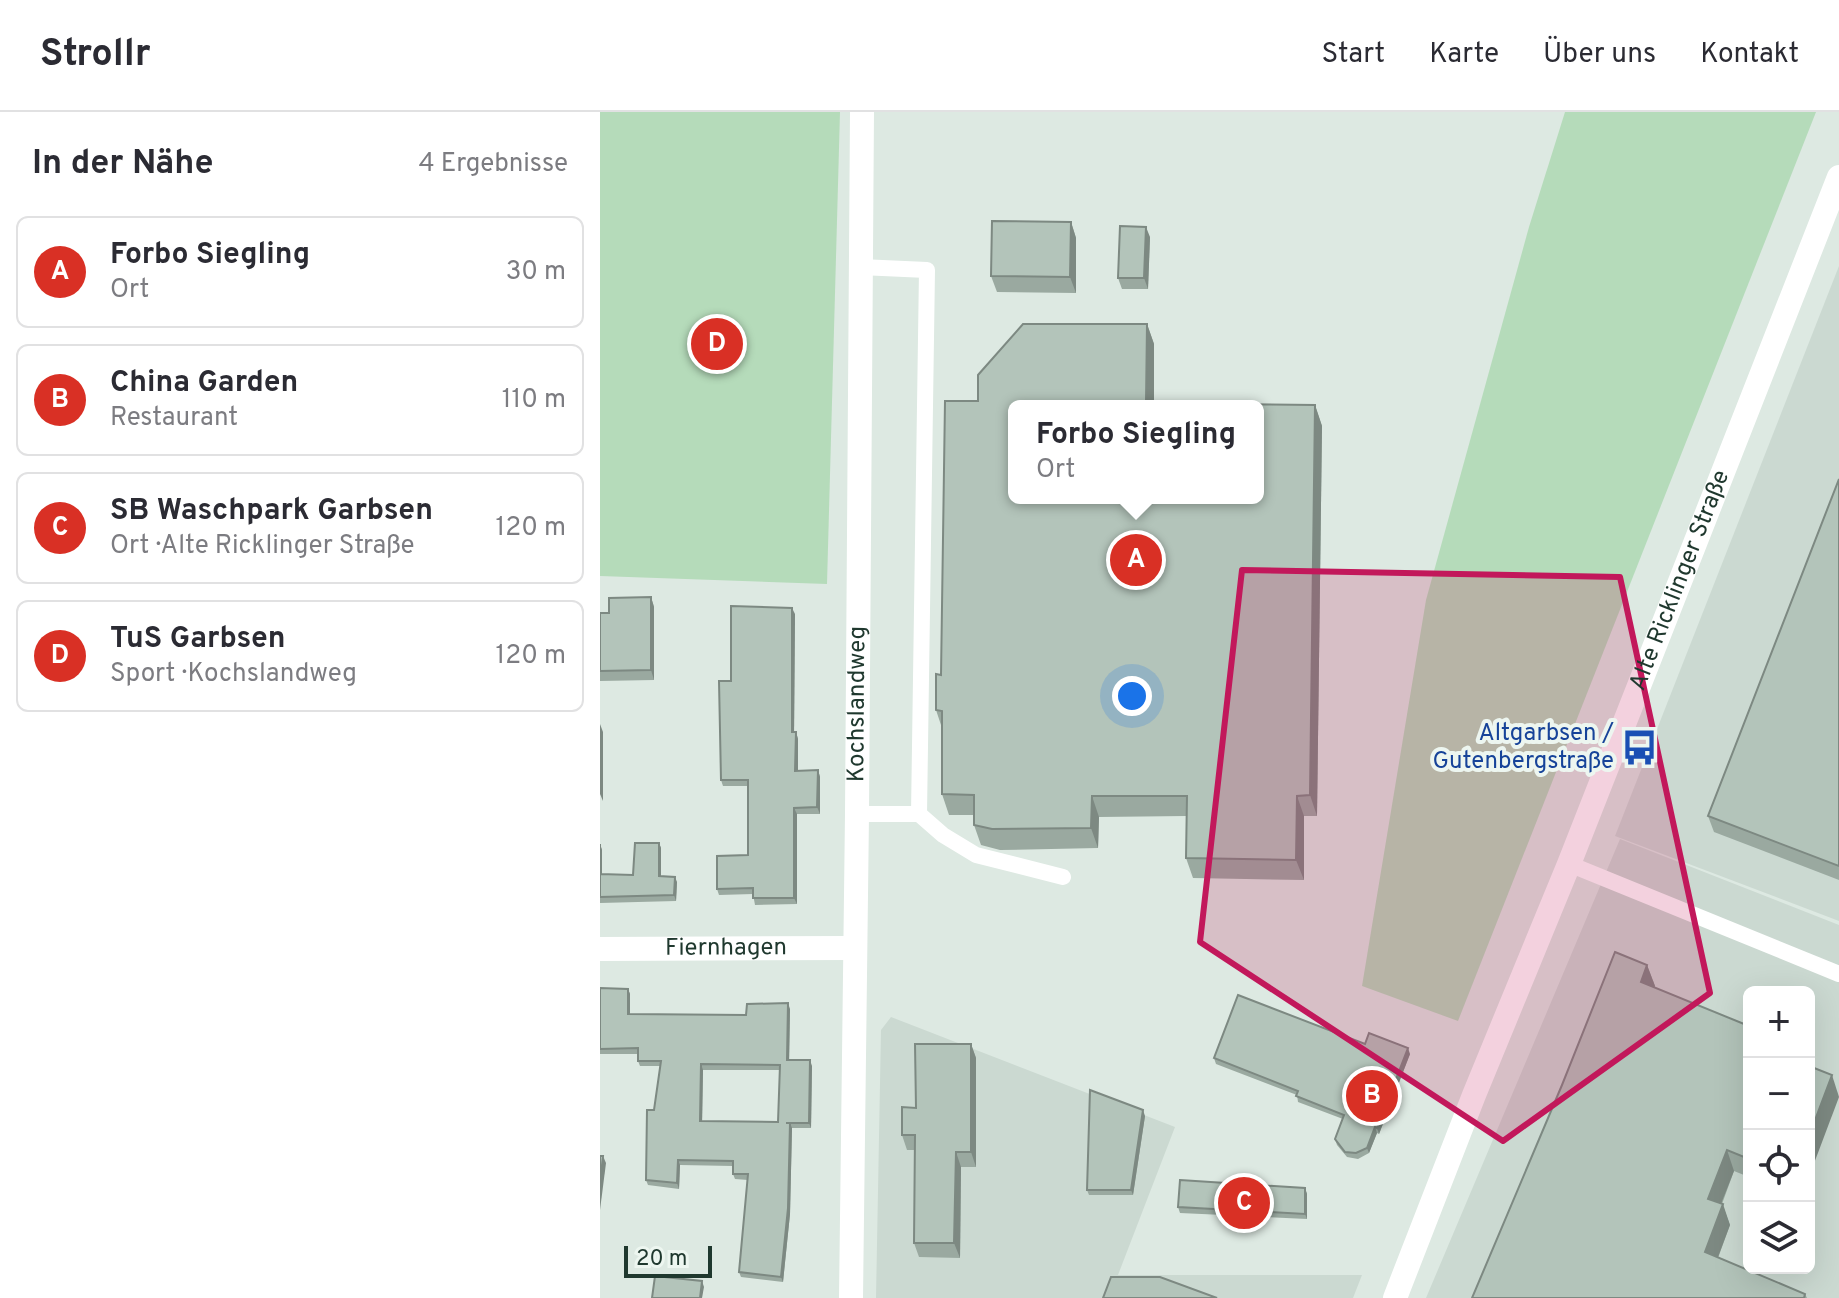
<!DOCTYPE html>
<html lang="de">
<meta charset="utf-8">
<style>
:root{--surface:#fff;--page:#f7f7f7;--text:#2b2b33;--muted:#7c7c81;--line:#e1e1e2;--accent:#d93025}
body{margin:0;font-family:Overpass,sans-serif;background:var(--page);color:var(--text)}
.controls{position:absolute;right:24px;bottom:24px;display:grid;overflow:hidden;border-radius:12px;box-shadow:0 8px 32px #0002}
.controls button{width:72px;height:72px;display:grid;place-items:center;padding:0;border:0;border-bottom:2px solid var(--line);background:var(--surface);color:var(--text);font:40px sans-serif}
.scale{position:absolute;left:24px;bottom:20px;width:88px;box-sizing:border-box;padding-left:8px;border:4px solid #1f382e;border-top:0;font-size:22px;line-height:28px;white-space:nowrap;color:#1f382e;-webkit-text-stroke:6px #edf6f0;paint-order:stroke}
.you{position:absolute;left:532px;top:584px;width:28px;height:28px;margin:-20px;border:6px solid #fff;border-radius:50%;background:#1a73e8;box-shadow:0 0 0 12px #1a73e833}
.badge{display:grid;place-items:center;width:52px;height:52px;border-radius:50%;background:var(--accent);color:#fff;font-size:26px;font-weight:700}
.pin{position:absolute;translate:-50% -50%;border:4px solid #fff;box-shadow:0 2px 8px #0006}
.popup{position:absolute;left:408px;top:288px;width:256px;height:104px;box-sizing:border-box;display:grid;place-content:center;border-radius:12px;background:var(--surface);filter:drop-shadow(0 2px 6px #0005);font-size:26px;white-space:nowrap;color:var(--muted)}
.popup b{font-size:30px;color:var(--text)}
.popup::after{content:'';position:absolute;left:50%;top:100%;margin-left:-16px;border:16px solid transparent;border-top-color:var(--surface)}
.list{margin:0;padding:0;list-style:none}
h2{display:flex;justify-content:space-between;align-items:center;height:104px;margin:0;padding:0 32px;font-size:34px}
h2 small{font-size:26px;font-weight:400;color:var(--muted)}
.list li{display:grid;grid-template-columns:52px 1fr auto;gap:24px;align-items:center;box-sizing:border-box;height:112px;margin:0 16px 16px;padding:0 16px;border:2px solid var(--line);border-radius:12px}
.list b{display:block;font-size:30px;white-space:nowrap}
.list p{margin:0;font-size:26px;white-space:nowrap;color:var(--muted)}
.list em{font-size:26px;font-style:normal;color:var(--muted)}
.icon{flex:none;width:44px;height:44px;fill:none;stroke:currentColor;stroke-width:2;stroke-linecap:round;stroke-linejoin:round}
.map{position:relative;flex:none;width:1239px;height:1186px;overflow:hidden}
header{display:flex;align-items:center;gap:48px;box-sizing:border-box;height:112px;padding:0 40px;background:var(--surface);border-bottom:2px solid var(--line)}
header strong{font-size:38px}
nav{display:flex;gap:44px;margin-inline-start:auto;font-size:28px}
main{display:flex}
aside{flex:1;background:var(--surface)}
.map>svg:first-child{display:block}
.built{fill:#cbd9d1;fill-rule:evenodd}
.green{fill:#b5dbba}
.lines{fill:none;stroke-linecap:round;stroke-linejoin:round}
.service{stroke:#fff;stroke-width:16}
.minor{stroke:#fff;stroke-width:24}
.tertiary{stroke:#fff;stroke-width:24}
.wall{fill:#9aa9a0;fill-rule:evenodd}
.shaded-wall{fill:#7d8982}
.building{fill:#b3c4ba;stroke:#7d8982;stroke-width:2;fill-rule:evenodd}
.marked{fill:#c2185b;fill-opacity:0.2;stroke:#c2185b;stroke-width:6;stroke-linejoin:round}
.labels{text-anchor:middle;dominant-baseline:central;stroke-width:8;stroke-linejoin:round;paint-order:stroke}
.street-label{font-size:24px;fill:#1f382e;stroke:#edf6f0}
.transit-label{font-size:24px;fill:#164399;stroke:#edf6f0;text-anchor:end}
</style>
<header>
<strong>Strollr</strong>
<nav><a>Start</a><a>Karte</a><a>Über uns</a><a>Kontakt</a></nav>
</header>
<main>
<aside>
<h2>In der Nähe<small>4 Ergebnisse</small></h2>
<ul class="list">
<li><span class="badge">A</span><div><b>Forbo Siegling</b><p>Ort</p></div><em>30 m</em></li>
<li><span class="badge">B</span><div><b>China Garden</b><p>Restaurant</p></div><em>110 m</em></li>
<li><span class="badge">C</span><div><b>SB Waschpark Garbsen</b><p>Ort · Alte Ricklinger Straße</p></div><em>120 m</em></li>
<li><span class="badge">D</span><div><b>TuS Garbsen</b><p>Sport · Kochslandweg</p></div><em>120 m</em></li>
</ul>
</aside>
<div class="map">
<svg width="1239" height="1186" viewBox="0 0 1239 1186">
<rect width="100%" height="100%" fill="#dde9e2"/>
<!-- built -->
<g class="built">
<path d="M1239 154V809L1015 724Z"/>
<path d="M1020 727 1239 813V1186H826ZM1149 880H1209V1156H1149Z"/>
<path d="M291 905 575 1015 518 1163H762L753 1186H276L281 918Z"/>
</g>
<!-- green -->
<g class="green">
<path d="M0 0H240L227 472 0 464Z"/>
<path d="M965 0H1216L858 909 762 874 826 488 929 115Z"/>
</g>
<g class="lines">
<!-- service -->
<g class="service">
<path d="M257 702H319L327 158 260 155"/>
<path d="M319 702 343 723 376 743 463 765"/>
<path d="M969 752 1239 862"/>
</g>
<!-- minor -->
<g class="minor">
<path id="s1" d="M0 837 254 836"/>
<path id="s2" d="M251 1186 257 702 262 0"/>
</g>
<!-- tertiary -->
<path class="tertiary" id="s3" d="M795 1186 874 983 969 752 1239 65"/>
</g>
<!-- wall -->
<g class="wall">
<path d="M471 110 476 126V181L397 180 391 164Z"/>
<path d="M550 125 548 177H522L518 166Z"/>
<path d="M547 212 554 232V291L715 293 722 314 717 704H704V768L593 766 586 746V704L499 705 498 736 400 738 381 733 374 713V703H349L342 682V616L336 598 378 289Z"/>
<path d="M1239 367V768L1114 720 1108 704Z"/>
<path d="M51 485 54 495V568L0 569V501H9Z"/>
<path d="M195 502 194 620H196L198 627V659L218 658 220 665V702H197V792L155 793 153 782 119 783 117 777 148 743V674H123L121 668 131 569Z"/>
<path d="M59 731 61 736V764L77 770 76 789 0 791V732L2 738V762L33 763Z"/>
<path d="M1047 853 1055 874 1054 876 1149 914V1065L1134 1059 1122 1092 1130 1113 1118 1146 1205 1182 1207 1186H872Z"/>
<path d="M0 876 28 877 30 882V902L146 903 190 897 189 948 212 954 211 1016H192L190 1102 183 1170 141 1165 139 1160 148 1068 135 1067 133 1062V1054L80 1053 79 1077 48 1073 46 1068 54 998 60 954H40L38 949V942H0ZM103 958H180L178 1010 102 1009Z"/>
<path d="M371 932 376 946V1055H361L360 1146 319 1145 314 1131 315 1038H307L302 1023 316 996Z"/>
<path d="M765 932 810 942 779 1022 777 1021 769 1041 758 1047 747 1045 737 1033 735 1027 743 1007 698 990 697 983 616 952 614 946Z"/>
<path d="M545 1004 533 1083H489L487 1078Z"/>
<path d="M705 1076 707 1082V1107L580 1101 578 1095Z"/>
</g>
<!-- shaded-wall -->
<g class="shaded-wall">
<path d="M471 110 476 126V181L470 165Z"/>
<path d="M546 115 550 125 548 177 544 166Z"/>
<path d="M547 212 554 232V294L546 291Z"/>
<path d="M715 293 722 314 717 704 710 683Z"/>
<path d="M51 485 54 495V568L51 558Z"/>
<path d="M192 496 195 502 194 626 192 620Z"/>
<path d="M0 612 3 620V689L0 682Z"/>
<path d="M196 620 198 627V665L195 659Z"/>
<path d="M218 658 220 665V702L217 695Z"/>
<path d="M492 684 499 705 498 736 491 716Z"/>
<path d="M697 684 704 704V768L696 748Z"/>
<path d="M194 696 197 702V792L194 786Z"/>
<path d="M59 731 61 736V770L59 764Z"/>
<path d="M0 732 2 738V767L0 762Z"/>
<path d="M75 765 77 770 76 789 74 783Z"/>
<path d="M1047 853 1055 874 1048 891 1041 870Z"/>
<path d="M28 877 30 882V908L28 902Z"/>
<path d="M188 891 190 897 189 953 187 948Z"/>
<path d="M371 932 376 946V1055L371 1040Z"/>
<path d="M808 936 810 942 779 1022 777 1016Z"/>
<path d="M210 948 212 954 211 1016 209 1011Z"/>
<path d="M101 952 103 958 102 1014 100 1009Z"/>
<path d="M1232 963 1239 985 1210 1062 1209 1024Z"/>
<path d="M543 998 545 1004 533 1083 531 1078Z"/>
<path d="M190 1011 192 1016 190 1102 183 1170 181 1165Z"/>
<path d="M775 1015 777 1021 769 1041 767 1036Z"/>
<path d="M1127 1038 1134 1059 1115 1107 1108 1087Z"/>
<path d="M356 1040 361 1055 360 1146 354 1131Z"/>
<path d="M3 1044 6 1051 0 1098V1071Z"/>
<path d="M78 1048 80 1053 79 1077 77 1071Z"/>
<path d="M705 1076 707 1082V1107L705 1102Z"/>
<path d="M1123 1092 1130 1113 1112 1161 1105 1140Z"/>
<path d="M102 1169 104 1175 102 1186H100Z"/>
</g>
<!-- building -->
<g class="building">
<path d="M392 109 471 110 470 165 391 164Z"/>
<path d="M520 114 546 115 544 166H518Z"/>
<path d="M423 212H547L546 291 715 293 710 683 697 684 696 748 586 746 587 684H492L491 716 392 717 374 713V683L342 682V599L336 598V562L341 563 345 289H378V263ZM414 294H658V386H414Z"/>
<path d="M1239 367V754L1108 704Z"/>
<path d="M51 485V558L0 559V501H9V486Z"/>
<path d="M131 494 192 496V620H196L195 659 218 658 217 695 194 696V786H153V776L117 777V744L148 743V668H121L119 569H131Z"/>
<path d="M35 731H59V764L75 765 74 783 0 785V732V762L33 763Z"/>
<path d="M1015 840 1047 853 1041 870 1149 914V1047L1127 1038 1108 1087 1123 1092 1105 1140 1205 1182 1204 1186H872L962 973Z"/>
<path d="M0 876 28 877V902L146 903 147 892 188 891 187 948H210L209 1011H186H190L188 1096 181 1165 139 1160 148 1062H133V1049L78 1048 77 1071 46 1068 47 998H54L61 949H38V936L0 937ZM101 952 180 953 178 1010 100 1009Z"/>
<path d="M638 883 765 932 769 921 808 936 777 1016 775 1015 767 1036 756 1041 745 1040 735 1027 744 1003 696 984 698 979 614 946Z"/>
<path d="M315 932H371V1040H356L354 1131H314L315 1023H302V995L316 996Z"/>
<path d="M1209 954 1232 963 1209 1024Z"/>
<path d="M490 978 543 998 531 1078H487Z"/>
<path d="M0 1044H3L0 1071Z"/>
<path d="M580 1068 705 1076V1102L578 1095Z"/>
<path d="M55 1164 102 1169 100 1186H52Z"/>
<path d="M511 1165H560L617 1186H503Z"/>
</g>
<!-- marked area -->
<path class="marked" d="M642 458 1020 465 1110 881 903 1029 600 830Z"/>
<!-- icons -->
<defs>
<symbol id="bus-bare" viewBox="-9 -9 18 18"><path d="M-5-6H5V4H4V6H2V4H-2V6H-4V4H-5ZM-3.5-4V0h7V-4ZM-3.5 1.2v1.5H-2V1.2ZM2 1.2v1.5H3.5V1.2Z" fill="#1a4fb4" stroke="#edf6f0" stroke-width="2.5" paint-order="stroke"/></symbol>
</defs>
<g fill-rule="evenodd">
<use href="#bus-bare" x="1014" y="610" width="51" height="51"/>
</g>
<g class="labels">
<!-- street labels -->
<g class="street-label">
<text stroke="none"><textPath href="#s3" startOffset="772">Alte Ricklinger Straße</textPath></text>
<text stroke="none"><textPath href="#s2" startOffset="594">Kochslandweg</textPath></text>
<text stroke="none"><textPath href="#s1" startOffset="126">Fiernhagen</textPath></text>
</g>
<!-- transit labels -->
<g class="transit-label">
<text x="1014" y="622">Altgarbsen /<tspan x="1014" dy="28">Gutenbergstraße</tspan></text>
</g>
</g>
</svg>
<div class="controls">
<button>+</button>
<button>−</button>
<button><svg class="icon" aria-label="locate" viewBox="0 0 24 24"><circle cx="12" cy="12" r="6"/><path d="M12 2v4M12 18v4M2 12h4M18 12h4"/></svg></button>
<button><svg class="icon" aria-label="layers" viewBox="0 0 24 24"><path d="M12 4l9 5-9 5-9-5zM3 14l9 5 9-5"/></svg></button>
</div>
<div class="scale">20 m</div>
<div class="you"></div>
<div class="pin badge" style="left:536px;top:448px">A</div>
<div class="popup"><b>Forbo Siegling</b>Ort</div>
<div class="pin badge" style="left:772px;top:984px">B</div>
<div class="pin badge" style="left:644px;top:1091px">C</div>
<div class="pin badge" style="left:117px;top:232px">D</div>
</div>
</main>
